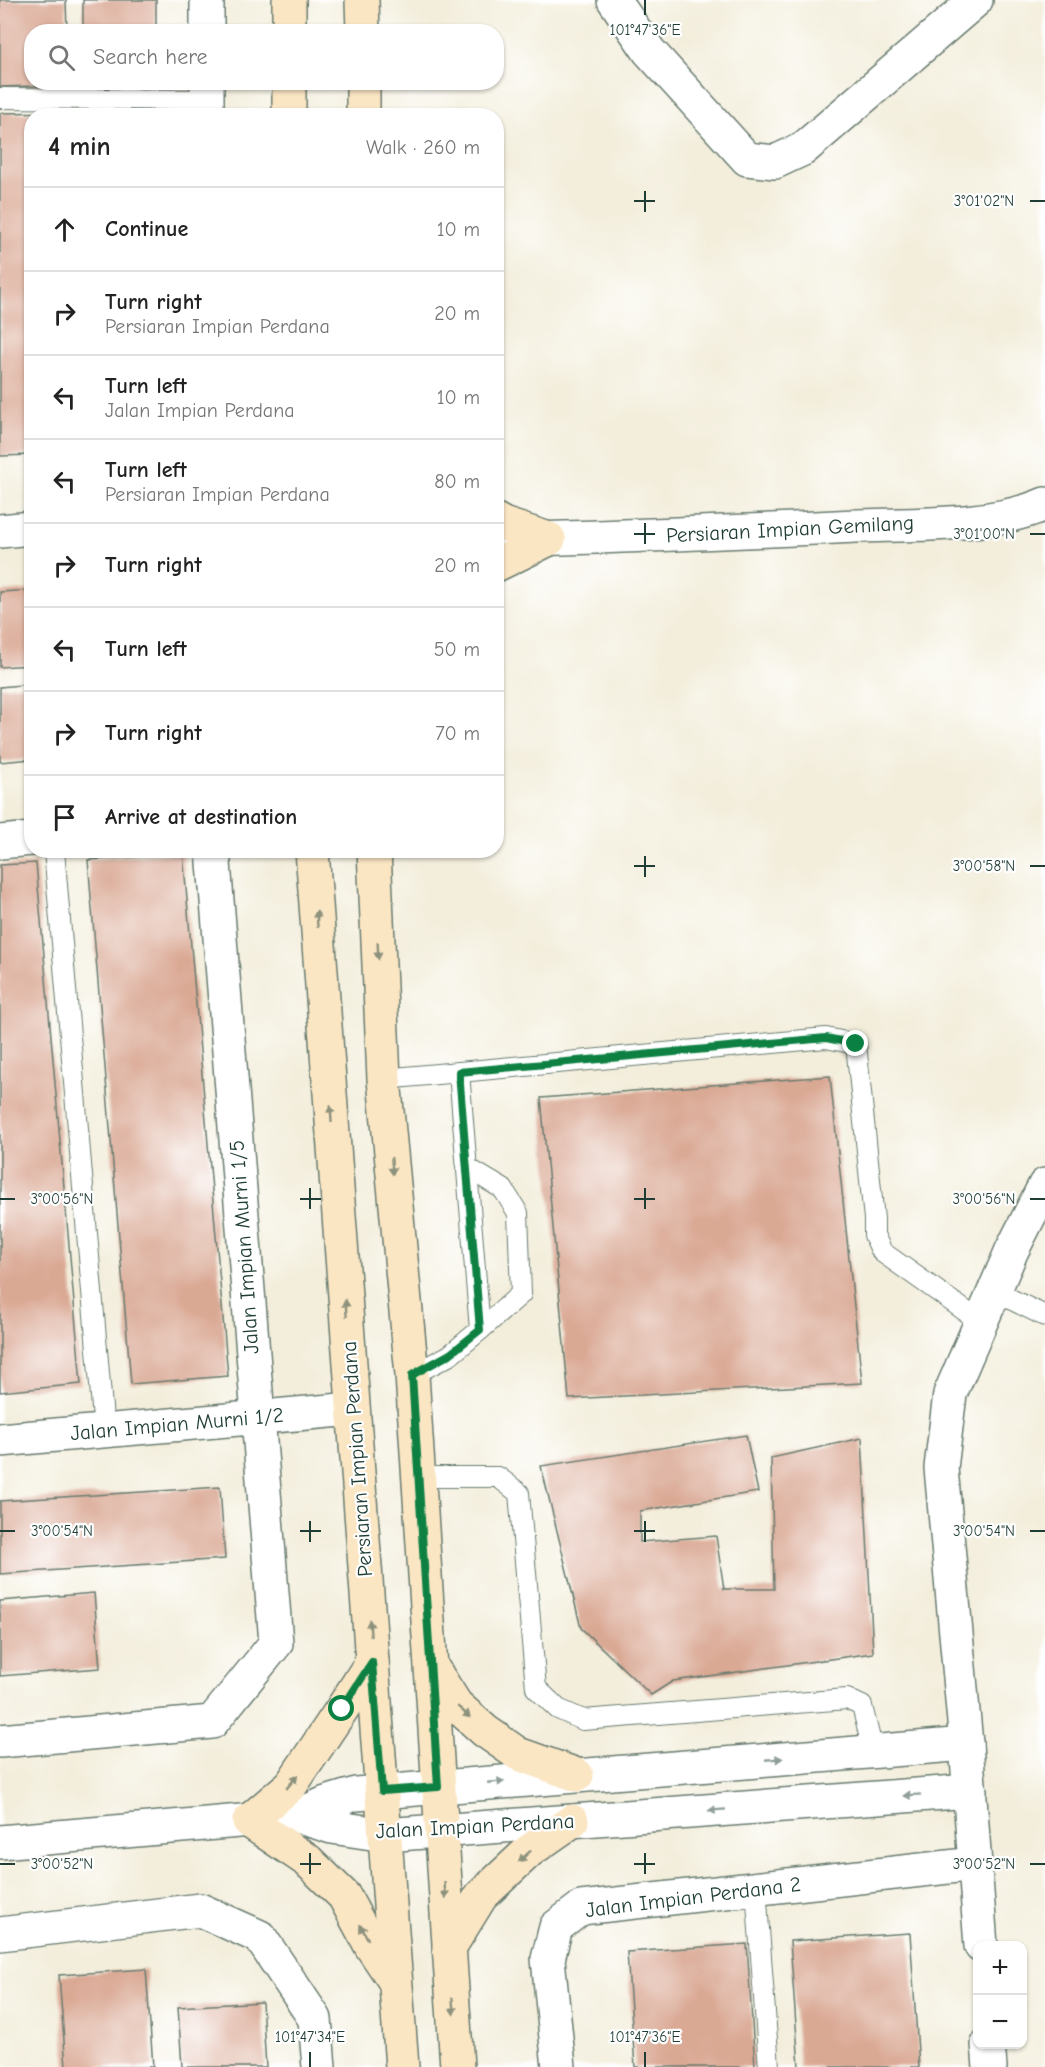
<!DOCTYPE html>
<meta charset="utf-8">
<style>
:root{--surface:#fff;--page:#f6f6f6;--text:#222;--muted:#767676;--line:#e0e0e0}
body{margin:0;font-family:"Comic Neue",sans-serif;background:var(--page);color:var(--text)}
.controls{position:absolute;right:18px;bottom:18px;display:grid;overflow:hidden;border-radius:12px;box-shadow:0 2px 4px #0004}
.controls button{width:54px;height:54px;display:grid;place-items:center;padding:0;border:0;border-bottom:2px solid var(--line);background:var(--surface);color:var(--text);font:30px sans-serif}
.stop{position:absolute;width:18px;height:18px;margin:-14px;border:4px solid #0b8043;border-radius:50%;background:#fff}
.stop.end{background:#0b8043;border-color:#fff;box-shadow:0 2px 6px #0008}
.list{margin:0;padding:0;list-style:none}
h2{display:flex;justify-content:space-between;align-items:center;height:78px;margin:0;padding:0 24px;font-size:26px}
h2 small{font-size:20px;font-weight:400;color:var(--muted)}
.list li{display:grid;grid-template-columns:39px 1fr auto;gap:18px;align-items:center;box-sizing:border-box;height:84px;padding:0 24px;border-top:2px solid var(--line)}
.list b{display:block;font-size:22px;white-space:nowrap}
.list p{margin:0;font-size:20px;white-space:nowrap;color:var(--muted)}
.list em{font-size:20px;font-style:normal;color:var(--muted)}
.icon{flex:none;width:33px;height:33px;fill:none;stroke:currentColor;stroke-width:2;stroke-linecap:round;stroke-linejoin:round}
.map{position:relative;flex:none;width:1045px;height:2067px;overflow:hidden}
.search{position:absolute;background:var(--surface);box-shadow:0 2px 4px #0004;left:24px;top:24px;width:480px;height:66px;display:flex;align-items:center;gap:15px;box-sizing:border-box;padding:0 21px;border-radius:24px;color:var(--muted);font-size:22px}
.panel{position:absolute;background:var(--surface);box-shadow:0 2px 4px #0004;left:24px;top:108px;width:480px;height:750px;border-radius:24px}
.map>svg:first-child{display:block}
.building{fill:#daa994}
.lines{fill:none;stroke-linecap:round;stroke-linejoin:round}
.lane-casing{stroke:#697b6f;stroke-width:22}
.street-casing{stroke:#697b6f;stroke-width:36}
.secondary-casing{stroke:#697b6f;stroke-width:36}
.lane{stroke:#fff;stroke-width:20}
.street{stroke:#fff;stroke-width:33}
.secondary{stroke:#fbe6c4;stroke-width:33}
.oneway{fill:#8d927c}
.oneway2{fill:#8f9e9a}
.route{stroke:#0b8043;stroke-width:8}
.ticks{fill:none;stroke:#1f3d34;stroke-width:2}
.labels{text-anchor:middle;dominant-baseline:central;stroke-width:4.5;stroke-linejoin:round;paint-order:stroke}
.street-label{font-size:21px;fill:#1f3d34;stroke:#fff}
.ticks-label{font-size:15px;text-anchor:middle;fill:#1f3d34;stroke:#fff;stroke-width:4.5;stroke-linejoin:round;paint-order:stroke}
</style>
<div class="map">
<svg width="1045" height="2067" viewBox="0 0 1045 2067">
<rect width="100%" height="100%" fill="#fff"/>
<filter id="ink" filterUnits="userSpaceOnUse"><feTurbulence type="fractalNoise" baseFrequency=".0167" numOctaves="2"/><feDisplacementMap in="SourceGraphic" scale="12" xChannelSelector="R" yChannelSelector="G"/><feConvolveMatrix kernelMatrix="1 2 1 2 8 2 1 2 1" color-interpolation-filters="sRGB"/></filter>
<filter id="wash" filterUnits="userSpaceOnUse"><feTurbulence type="fractalNoise" baseFrequency=".008" numOctaves="4" result="noise"/><feDisplacementMap in="SourceGraphic" scale="24" xChannelSelector="R" yChannelSelector="G"/><feGaussianBlur stdDeviation="1.35" result="paint"/><feColorMatrix in="noise" values="0 0 0 0 0 0 0 0 0 0 0 0 0 0 0 0 0 1.4 0 .05"/><feComposite in="paint" operator="in"/></filter>
<g filter="url(#wash)">
<rect width="100%" height="100%" fill="#f3eedc"/>
<g id="blocks">
<!-- building -->
<g class="building">
<path d="M0 0H66L67 32H32V82H67L68 85 0 87Z"/>
<rect x="83" y="0" width="73" height="32"/>
<path d="M84 82H157V85L84 88Z"/>
<rect x="80" y="110" width="71" height="6"/>
<path d="M63 112V116H32V455L0 456V113Z"/>
<path d="M32 590V665L0 667V592Z"/>
<path d="M32 684V759L0 762V687Z"/>
<path d="M183 853 228 1376 131 1384 88 860Z"/>
<path d="M36 863 81 1384 0 1392V865Z"/>
<path d="M830 1076 862 1383 569 1399 541 1098Z"/>
<path d="M746 1435 758 1492 640 1511V1542L716 1536 724 1589H774L771 1458 862 1438 873 1653 673 1681 651 1695 581 1628 541 1466Z"/>
<path d="M220 1487 225 1559 0 1574V1501Z"/>
<path d="M94 1593 100 1668 0 1676V1601Z"/>
<path d="M910 1933 919 2067H799L790 1941Z"/>
<path d="M747 1944 755 2067H635L627 1952Z"/>
<path d="M146 1969 153 2067H66L59 1975Z"/>
<path d="M262 2002 266 2067H182L178 2007Z"/>
</g>
</g>
</g>
<g filter="url(#ink)">
<use href="#blocks" fill-opacity="0" stroke="#697b6f" stroke-width="1.5"/>
<g class="lines">
<defs>
<g id="lane">
<path d="M0 98 207 100"/>
<path d="M54 850 104 1431"/>
<path d="M384 1079 826 1038 856 1044 874 1219V1235L882 1252 981 1322"/>
<path d="M466 1167 503 1189 518 1213 521 1294 480 1330"/>
<path d="M994 1291 1045 1316"/>
<path d="M412 1375 450 1355 480 1330 459 1072"/>
<path d="M418 1477H498L519 1493 536 1688 558 1709 583 1720 847 1699 862 1706 873 1751"/>
<path d="M756 1888 769 2067"/>
</g>
<g id="street">
<path d="M207 0V32"/>
<path d="M614 0 649 51 747 159 775 162 803 149 976 0"/>
<path d="M207 82V116"/>
<path d="M0 531 32 528"/>
<path d="M496 540C616 537 736 532 856 526 913 524 994 527 1045 504"/>
<path d="M0 842 32 839"/>
<path d="M0 1440 353 1409"/>
<path d="M0 1741 212 1722 276 1643 213 850"/>
<path d="M297 1816 332 1827 385 1835 970 1791"/>
<path d="M0 1842 297 1816 326 1803 356 1794 966 1744"/>
<path d="M0 1934 200 1910 260 1937 315 2019 319 2067"/>
<path d="M981 1946 966 1744 941 1468 950 1394 1012 1250 1045 1185"/>
<path d="M988 2044 990 2067"/>
<path d="M559 2067 548 1959 556 1927 581 1908 975 1864"/>
</g>
<g id="secondary">
<path d="M289 0V32"/>
<path d="M362 0 363 32"/>
<path d="M289 82V116"/>
<path d="M363 82V116"/>
<path d="M496 520 503 524 549 539"/>
<path d="M496 565 549 539"/>
<path d="M312 850 402 2067"/>
<path d="M374 850 384 1079 412 1375 457 2067"/>
<path d="M372 1662 342 1709 291 1785 249 1821 308 1861 344 1896 371 1946 394 1980"/>
<path d="M433 1669 456 1705 485 1731 518 1754 577 1775"/>
<path d="M449 1948 481 1896 529 1851 572 1821"/>
</g>
</defs>
<!-- lane casing -->
<use href="#lane" class="lane-casing"/>
<!-- street casing -->
<use href="#street" class="street-casing"/>
<!-- secondary casing -->
<use href="#secondary" class="secondary-casing"/>
<!-- lane -->
<use href="#lane" class="lane"/>
<!-- street -->
<use href="#street" class="street"/>
<!-- secondary -->
<use href="#secondary" class="secondary"/>
</g>
<!-- one-way arrows -->
<defs><path id="oneway-solid" d="M-6-.8H1V-3.2L6.5 0L1 3.2V.8H-6Z" transform="scale(1.5)"/></defs>
<g class="oneway">
<use href="#oneway-solid" transform="translate(317 919) rotate(-94)"/>
<use href="#oneway-solid" transform="translate(378 951) rotate(88)"/>
<use href="#oneway-solid" transform="translate(331 1114) rotate(-94)"/>
<use href="#oneway-solid" transform="translate(392 1166) rotate(85)"/>
<use href="#oneway-solid" transform="translate(346 1308) rotate(-94)"/>
<use href="#oneway-solid" transform="translate(370 1628) rotate(-94)"/>
<use href="#oneway-solid" transform="translate(464 1712) rotate(41)"/>
<use href="#oneway-solid" transform="translate(292 1782) rotate(-50)"/>
<use href="#oneway-solid" transform="translate(525 1856) rotate(138)"/>
<use href="#oneway-solid" transform="translate(445 1890) rotate(86)"/>
<use href="#oneway-solid" transform="translate(364 1932) rotate(-119)"/>
<use href="#oneway-solid" transform="translate(453 2006) rotate(86)"/>
</g>
<g class="oneway2">
<use href="#oneway-solid" transform="translate(774 1759) rotate(-5)"/>
<use href="#oneway-solid" transform="translate(496 1782) rotate(-5)"/>
<use href="#oneway-solid" transform="translate(912 1795) rotate(176)"/>
<use href="#oneway-solid" transform="translate(717 1810) rotate(176)"/>
</g>
</g>
<g class="lines" filter="url(#ink)">
<!-- route -->
<path class="route" d="M342 1709 372 1662 382 1791 438 1787 412 1375 450 1354 480 1330 459 1072 826 1038 856 1044"/>
</g>
<!-- ticks -->
<path class="ticks" d="M645 0V15M645 191V212M634 201H655M1030 201H1045M645 523V544M634 534H655M1030 534H1045M645 856V877M634 866H655M1030 866H1045M310 1188V1209M645 1188V1209M0 1199H15M300 1199H321M634 1199H655M1030 1199H1045M310 1521V1542M645 1521V1542M0 1531H15M300 1531H321M634 1531H655M1030 1531H1045M310 1853V1874M645 1853V1874M0 1864H15M300 1864H321M634 1864H655M1030 1864H1045M310 2052V2067M645 2052V2067"/>
<g class="labels">
<!-- street labels -->
<g class="street-label">
<text transform="translate(790 529) rotate(-3)">Persiaran Impian Gemilang</text>
<text transform="translate(244 1247) rotate(-94)">Jalan Impian Murni 1/5</text>
<text transform="translate(177 1424) rotate(-5)">Jalan Impian Murni 1/2</text>
<text transform="translate(357 1459) rotate(-94)">Persiaran Impian Perdana</text>
<text transform="translate(475 1826) rotate(-3)">Jalan Impian Perdana</text>
<text transform="translate(693 1897) rotate(-7)">Jalan Impian Perdana 2</text>
</g>
</g>
<g class="ticks-label">
<text x="645" y="35">101°47'36"E</text>
<text x="984" y="206">3°01'02"N</text>
<text x="984" y="539">3°01'00"N</text>
<text x="984" y="871">3°00'58"N</text>
<text x="62" y="1204">3°00'56"N</text>
<text x="984" y="1204">3°00'56"N</text>
<text x="62" y="1536">3°00'54"N</text>
<text x="984" y="1536">3°00'54"N</text>
<text x="62" y="1869">3°00'52"N</text>
<text x="984" y="1869">3°00'52"N</text>
<text x="310" y="2042">101°47'34"E</text>
<text x="645" y="2042">101°47'36"E</text>
</g>
</svg>
<div class="controls">
<button>+</button>
<button>−</button>
</div>
<div class="stop" style="left:342px;top:1709px"></div>
<div class="stop end" style="left:856px;top:1044px"></div>
<div class="search"><svg class="icon" aria-label="search" viewBox="0 0 24 24"><circle cx="10" cy="10" r="6"/><path d="M15 15l6 6"/></svg>Search here</div>
<section class="panel">
<h2>4 min<small>Walk · 260 m</small></h2>
<ul class="list">
<li><svg class="icon" aria-label="ahead" viewBox="0 0 24 24"><path d="M12 20V5M6 11l6-6 6 6"/></svg><div><b>Continue</b></div><em>10 m</em></li>
<li><svg class="icon" aria-label="right" viewBox="0 0 24 24"><path d="M7 20v-9h11M14 6l5 5-5 5"/></svg><div><b>Turn right</b><p>Persiaran Impian Perdana</p></div><em>20 m</em></li>
<li><svg class="icon" aria-label="left" viewBox="0 0 24 24"><path d="M17 20v-9H6M10 6l-5 5 5 5"/></svg><div><b>Turn left</b><p>Jalan Impian Perdana</p></div><em>10 m</em></li>
<li><svg class="icon" aria-label="left" viewBox="0 0 24 24"><path d="M17 20v-9H6M10 6l-5 5 5 5"/></svg><div><b>Turn left</b><p>Persiaran Impian Perdana</p></div><em>80 m</em></li>
<li><svg class="icon" aria-label="right" viewBox="0 0 24 24"><path d="M7 20v-9h11M14 6l5 5-5 5"/></svg><div><b>Turn right</b></div><em>20 m</em></li>
<li><svg class="icon" aria-label="left" viewBox="0 0 24 24"><path d="M17 20v-9H6M10 6l-5 5 5 5"/></svg><div><b>Turn left</b></div><em>50 m</em></li>
<li><svg class="icon" aria-label="right" viewBox="0 0 24 24"><path d="M7 20v-9h11M14 6l5 5-5 5"/></svg><div><b>Turn right</b></div><em>70 m</em></li>
<li><svg class="icon" aria-label="arrive" viewBox="0 0 24 24"><path d="M6 21V4h12l-3 4 3 4H6"/></svg><div><b>Arrive at destination</b></div></li>
</ul>
</section>
</div>
